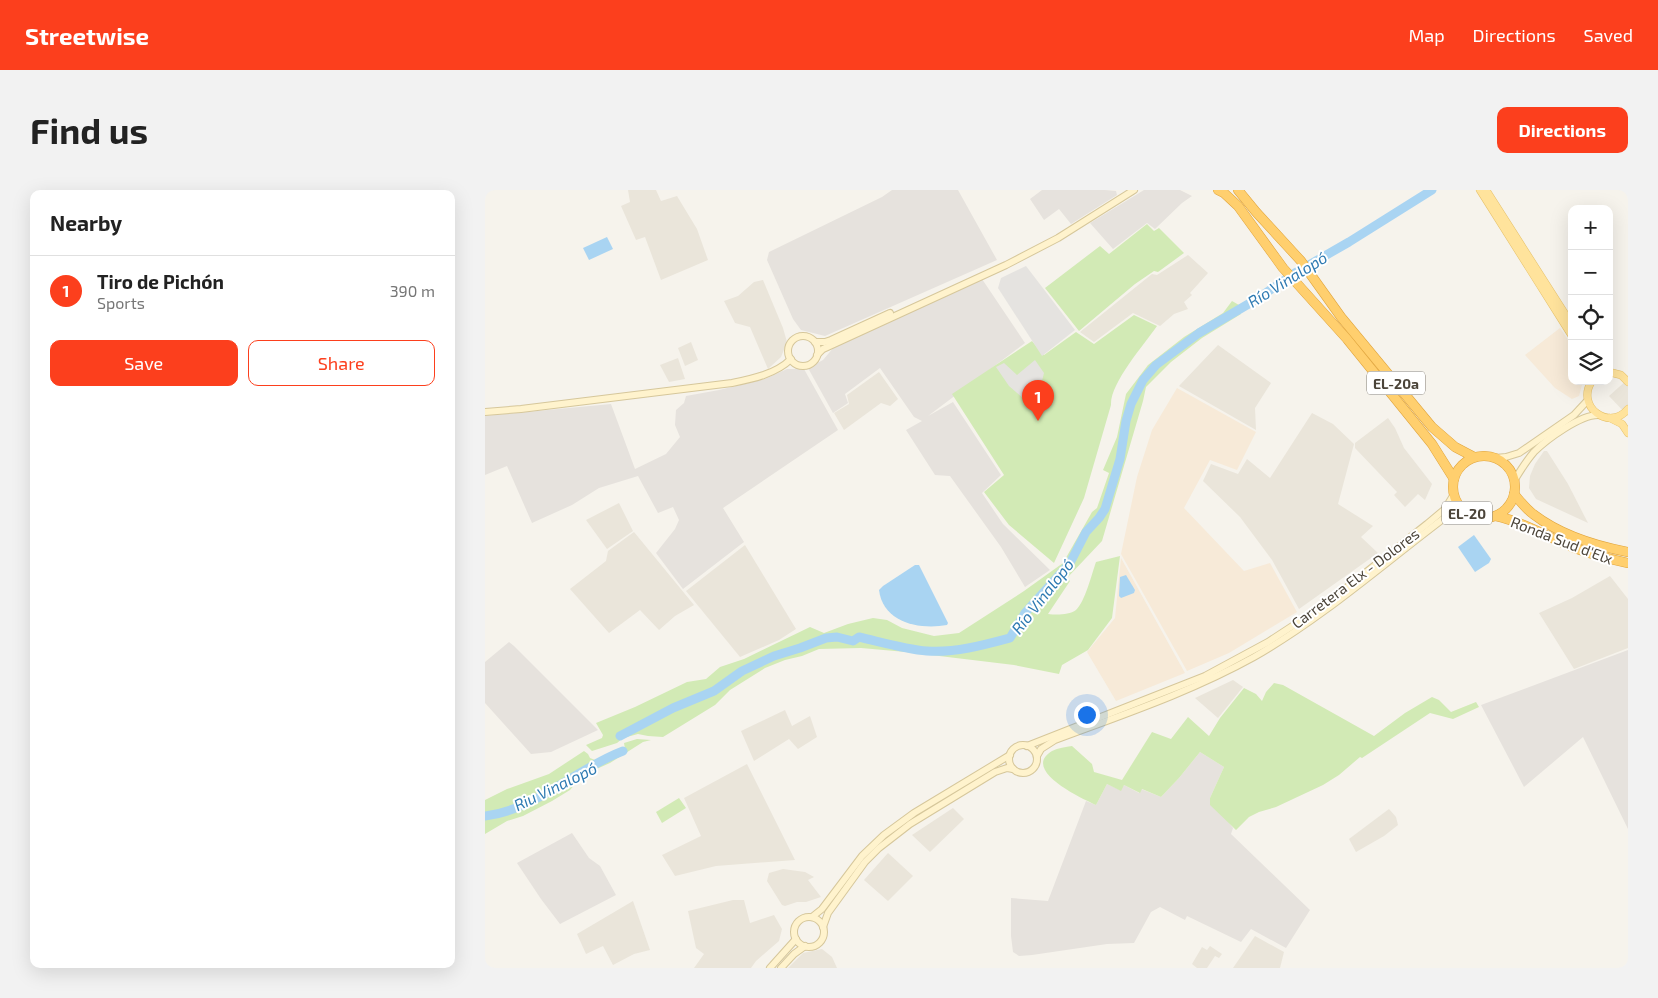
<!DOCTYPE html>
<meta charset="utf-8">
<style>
:root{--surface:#fff;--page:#f2f2f2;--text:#222;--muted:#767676;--line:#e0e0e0;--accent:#fc3f1d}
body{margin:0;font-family:"Exo 2",sans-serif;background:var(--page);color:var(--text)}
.controls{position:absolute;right:15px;top:15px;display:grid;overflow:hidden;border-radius:10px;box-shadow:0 5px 20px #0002}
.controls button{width:45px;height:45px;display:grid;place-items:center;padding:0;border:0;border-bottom:1px solid var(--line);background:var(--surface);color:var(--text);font:25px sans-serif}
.you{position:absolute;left:601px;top:524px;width:18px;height:18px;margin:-12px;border:4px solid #fff;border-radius:50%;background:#1a73e8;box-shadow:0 0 0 8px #1a73e833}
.badge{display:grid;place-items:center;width:32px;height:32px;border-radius:50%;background:var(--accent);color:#fff;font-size:16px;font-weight:700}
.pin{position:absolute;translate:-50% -41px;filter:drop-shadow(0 1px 2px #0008)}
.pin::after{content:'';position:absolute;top:26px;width:18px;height:15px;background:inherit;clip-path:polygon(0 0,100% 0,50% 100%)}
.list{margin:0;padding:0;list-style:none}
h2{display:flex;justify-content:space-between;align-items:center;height:65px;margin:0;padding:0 20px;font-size:21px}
h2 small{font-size:16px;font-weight:400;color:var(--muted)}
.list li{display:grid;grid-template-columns:32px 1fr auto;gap:15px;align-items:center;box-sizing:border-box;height:70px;padding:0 20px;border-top:1px solid var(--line)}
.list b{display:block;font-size:19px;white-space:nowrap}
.list p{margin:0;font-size:16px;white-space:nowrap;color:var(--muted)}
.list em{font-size:16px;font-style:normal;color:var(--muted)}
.actions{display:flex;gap:10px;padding:15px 20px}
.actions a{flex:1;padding:11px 0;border:1px solid var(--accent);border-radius:10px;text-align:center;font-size:18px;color:var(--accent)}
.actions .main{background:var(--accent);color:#fff}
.icon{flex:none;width:28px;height:28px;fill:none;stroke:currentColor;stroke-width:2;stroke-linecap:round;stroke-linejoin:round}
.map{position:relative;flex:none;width:1143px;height:778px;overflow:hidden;border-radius:10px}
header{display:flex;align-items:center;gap:30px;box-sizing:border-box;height:70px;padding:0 25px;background:var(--accent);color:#fff}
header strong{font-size:24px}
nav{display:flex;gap:28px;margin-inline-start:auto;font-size:18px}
.intro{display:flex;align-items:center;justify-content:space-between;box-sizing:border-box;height:120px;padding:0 30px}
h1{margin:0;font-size:35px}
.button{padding:12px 22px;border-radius:10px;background:var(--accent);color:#fff;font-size:18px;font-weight:700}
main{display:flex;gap:30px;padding:0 30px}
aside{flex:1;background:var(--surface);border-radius:10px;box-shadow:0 5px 20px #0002}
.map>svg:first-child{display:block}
.residential{fill:#eae5da}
.commercial{fill:#f7ead8}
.industrial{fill:#e6e2dd}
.green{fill:#d2eab5}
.parking{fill:#e5e3e0}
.water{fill:#a9d4f2}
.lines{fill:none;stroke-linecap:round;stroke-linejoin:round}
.river{stroke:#a9d4f2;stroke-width:9}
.secondary-casing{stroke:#d6c79b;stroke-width:8}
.primary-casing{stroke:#e6c16a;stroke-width:8}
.highway-casing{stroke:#e0a43c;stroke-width:10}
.secondary{stroke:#fff3cd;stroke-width:6}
.primary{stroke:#ffe39c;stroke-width:7}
.highway{stroke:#ffcf6e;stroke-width:9}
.labels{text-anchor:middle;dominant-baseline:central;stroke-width:4;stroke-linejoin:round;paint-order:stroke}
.shield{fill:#fff;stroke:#817c74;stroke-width:1}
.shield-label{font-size:14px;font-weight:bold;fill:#4b4439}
.street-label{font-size:15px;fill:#4b4439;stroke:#fff}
.water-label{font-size:16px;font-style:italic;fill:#2e7ab2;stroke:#fff}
</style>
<header>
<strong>Streetwise</strong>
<nav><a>Map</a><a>Directions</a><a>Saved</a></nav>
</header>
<div class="intro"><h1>Find us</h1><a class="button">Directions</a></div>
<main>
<aside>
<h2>Nearby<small></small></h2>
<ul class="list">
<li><span class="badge">1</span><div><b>Tiro de Pichón</b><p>Sports</p></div><em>390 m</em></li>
</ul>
<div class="actions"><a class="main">Save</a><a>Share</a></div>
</aside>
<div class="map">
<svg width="1143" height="778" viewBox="0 0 1143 778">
<rect width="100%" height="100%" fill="#f6f3ec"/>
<!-- residential -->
<g class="residential">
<path d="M143 0H171L176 11 192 6 212 39 223 70 176 90 160 47 151 50 136 16 145 12Z"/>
<path d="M703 65 723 83 705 103 707 105 699 112 703 119 689 124 675 136 648 123 609 152 595 142 667 84 672 85Z"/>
<path d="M278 90 298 138 302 152 296 167 283 179 265 137 250 133 239 111 253 106 269 92Z"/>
<path d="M206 152 213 170 200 176 193 158Z"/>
<path d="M733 155 786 193 770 218 771 240 694 196Z"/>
<path d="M193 168 200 189 184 192 175 175Z"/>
<path d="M394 182 413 209 405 216 396 213 359 240 349 223 364 214 362 205Z"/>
<path d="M1143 189V226L1124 206Z"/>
<path d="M827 223 848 234 869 254 853 314 888 336 876 347 893 363 814 419 787 370 755 327 718 291 726 274 753 284 762 269 785 288Z"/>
<path d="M903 228 910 238 919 258 947 294 940 310 933 304 920 317 909 305 912 302 870 258V253Z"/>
<path d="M1059 261H1062L1083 294 1103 333 1051 309 1044 298 1045 286 1050 274Z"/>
<path d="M134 313 148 341 122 359 101 330Z"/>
<path d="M149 342 209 415 190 426 174 440 155 420 124 443 85 399 121 371 123 361Z"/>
<path d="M260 355 311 439 294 450 255 467 201 401Z"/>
<path d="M1125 386 1143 409V458L1089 479 1054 423 1087 408Z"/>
<path d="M748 490 758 497 733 528 710 508Z"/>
<path d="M300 520 307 536 325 526 332 547 313 559 304 549 269 571 256 541Z"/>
<path d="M262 574 310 670 231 676 190 686 177 665 216 646 199 608Z"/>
<path d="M468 618 479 629 445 662 427 645Z"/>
<path d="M904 619 911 627 913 635 899 646 871 662 864 649Z"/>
<path d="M403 663 428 686 403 711 379 690Z"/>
<path d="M298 679 320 682 329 687 323 690 336 707 321 712H312L300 716 297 715 282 691 284 683Z"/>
<path d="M248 710H259L265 733 289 725 297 739 294 751 271 771 266 778H209L219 764 211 758 203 721Z"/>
<path d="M148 711 165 760 149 764 128 775 118 756 101 764 92 744Z"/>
<path d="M770 746 799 762 795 778H748Z"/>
<path d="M725 756 737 764 734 768 730 766 722 778H712L707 774 717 757 722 760Z"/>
<path d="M337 759 347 767 352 778H303L318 763Z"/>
</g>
<!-- commercial -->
<g class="commercial">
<path d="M1075 138 1087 156V191H1098L1094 206 1087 209 1070 198 1040 165Z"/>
<path d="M692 198 771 242 752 280 725 270 699 318 759 381 785 373 812 422 744 463 702 481 636 364 652 287 667 240Z"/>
<path d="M636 368 700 483 631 511 602 462 630 428Z"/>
</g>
<!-- industrial -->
<g class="industrial">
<path d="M407 0H473L512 70 340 146 316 140 308 129 282 70 284 62 397 7Z"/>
<path d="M557 0H620L631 1 632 5 586 34 574 19 559 30 545 9Z"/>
<path d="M659 0H695L707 6 697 13 670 39 662 33 628 59 605 33Z"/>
<path d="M497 89 540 153 443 226 468 212 516 285 497 303 518 334 565 380 540 397 516 357 465 286 450 285 421 240 437 231 429 227 395 178 360 204 363 213 348 223 323 178 338 170 349 157Z"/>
<path d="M302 179H319L353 240 238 318 259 352 198 399 171 363 190 339 194 330 188 317 173 323 153 286 114 298 87 315 47 333 22 276 0 285V226L126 214 150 279 181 264 195 247 190 235 191 220 199 213 201 206 234 200 280 189Z"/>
<path d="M24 452 29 456 113 540 66 562 46 564 0 513V472Z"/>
<path d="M1143 460V639L1098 547 1039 597 996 515Z"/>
<path d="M715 562 739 577 725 608 748 638 746 644 825 720 801 758 766 739 756 752 702 726 700 730 675 717 666 722 649 753 622 754 547 765 534 766 528 762 526 746V708L563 711 601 611 611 615 622 594 635 600 639 595 654 603 656 599 676 607 694 588Z"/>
<path d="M87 643 104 668 115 676 131 705 75 734 56 709 32 673Z"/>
</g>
<!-- green -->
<g class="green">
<path d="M662 34 669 41 674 38 699 63 673 82 669 81 650 94 594 141 560 98 615 56 624 64Z"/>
<path d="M747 111 754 115 756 124 717 148 686 172 661 197 658 211 617 351 582 388 585 391 563 424C572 425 584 425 591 420 600 412 607 383 611 372L635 366 627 428 603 460 577 475 574 484 529 475 421 462 376 458 334 459 317 466 300 470 280 478 245 500 230 515 178 547 163 546 153 544 138 548 132 553 107 561 101 555 117 548 118 545 111 533 150 517 202 492 221 489 235 477 259 469 325 437 339 443 363 434 388 428 402 430 417 438 449 446 474 443 539 401 578 373 607 322 612 318 624 283 618 280 632 247 641 204 663 175 699 147 738 123Z"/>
<path d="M649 125 672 136C659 155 625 193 626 215L599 308 569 373 524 335 499 302 519 285 467 204 547 151 559 165 591 142 609 154Z"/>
<path d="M789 493 798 495 889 546 920 523 947 507 954 510 966 522 991 512 994 517 968 529 945 523 877 568 875 567 854 585 838 595 791 617 774 622 764 627 751 640 725 615V608L739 577 715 562 694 588 676 607 657 599 655 603 639 595 636 601 622 594 611 615C598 609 535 580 567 561 573 558 581 557 587 556L607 574 609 582 637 590 667 542 686 549 703 527 724 546 735 528 759 498 771 504 777 511 781 502Z"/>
<path d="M152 549 166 550 158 552 125 573 98 585 85 600 67 611 38 626 22 631 0 644V610L22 599 64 584 99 561 103 564 105 568 110 570 140 559 139 553Z"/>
<path d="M194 608 201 618 177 633 171 622Z"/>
</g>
<!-- parking -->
<g class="parking">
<path d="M541 76 590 140 557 166 513 98 516 88Z"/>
<path d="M550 170 559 183 556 195 539 209 524 196 511 177 519 173 532 185Z"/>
</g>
<!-- water -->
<g class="water">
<path d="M122 47 128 59 104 70 98 58Z"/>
<path d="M989 345 1006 369 1004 373 990 382 973 357Z"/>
<path d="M430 375H434L463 433 462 435C435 440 398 433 394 400L398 396Z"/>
<path d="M641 385 650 400 649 403 636 408 634 406 635 387Z"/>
</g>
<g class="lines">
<!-- river -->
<g class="river">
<path d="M135 546 188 518 229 501 257 481 289 466 315 458 341 448 352 447 368 451 374 447C396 452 420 459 442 461 470 463 499 455 525 448L540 423 585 373 601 342 614 328 620 319 635 269 641 231 646 214 658 190 671 175 714 143 772 109 810 83 864 52 947 0"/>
<path d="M0 626C51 620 90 579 138 561"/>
</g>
<defs>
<g id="secondary">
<circle cx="318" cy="161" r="15"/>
<path d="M330 152H340L346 150 405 123"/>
<path d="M332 165 338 159 521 75 573 48 649 0"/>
<path d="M0 222 36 219 247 193C267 189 291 184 306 169"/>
<path d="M1010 268 1021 267 1034 263 1089 225 1102 211"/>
<path d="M1029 291C1035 281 1041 271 1049 262 1062 249 1095 225 1113 225"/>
<circle cx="538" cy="569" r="14"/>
<path d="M542 556 720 486 783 452 841 414 942 334 960 319 969 304"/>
<path d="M552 566 556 559 570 550C637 525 706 502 769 467 837 428 896 376 958 329L969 323 980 322"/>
<path d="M327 727 337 719 377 666 399 645 429 623 525 565"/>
<circle cx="324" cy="742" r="15"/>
<path d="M338 737 343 723 380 672 394 658 425 634 510 582 522 578 528 579"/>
<path d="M285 778 311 749"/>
<path d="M296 778 309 764 320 756"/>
</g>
<g id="primary">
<path d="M995 0 1087 146"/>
<path d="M1001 0 1087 135"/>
<path d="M1124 182 1136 185 1143 192"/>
<path d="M1107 191C1090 216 1124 242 1143 219"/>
<path d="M1125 228 1137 234 1143 243"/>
</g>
<g id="highway">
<path d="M733 0 739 3 753 16 798 78 862 149 947 254 969 289"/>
<path d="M753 0 771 22 816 71 856 127 947 237 970 257 989 267"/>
<circle cx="999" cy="297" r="31"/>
<path d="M1029 304C1035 311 1041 319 1048 324 1074 344 1111 356 1143 362"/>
<path d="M1011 326C1038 332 1061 346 1087 357 1105 364 1124 369 1143 373"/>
</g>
</defs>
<!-- secondary casing -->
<use href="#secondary" class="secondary-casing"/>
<!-- primary casing -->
<use href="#primary" class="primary-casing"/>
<!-- highway casing -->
<use href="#highway" class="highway-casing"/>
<!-- secondary -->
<use href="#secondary" class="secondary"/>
<!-- primary -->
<use href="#primary" class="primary"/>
<!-- highway -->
<use href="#highway" class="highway"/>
</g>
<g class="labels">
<!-- shield labels -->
<g class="shield">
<rect x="882" y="181.5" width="58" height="23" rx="4"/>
<rect x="957" y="311.5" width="50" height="23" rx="4"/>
</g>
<g class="shield-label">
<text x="911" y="193">EL-20a</text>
<text x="982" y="323">EL-20</text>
</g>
<!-- street labels -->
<g class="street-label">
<text transform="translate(1077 350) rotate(21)">Ronda Sud d'Elx</text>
<text transform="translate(870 388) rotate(-37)">Carretera Elx - Dolores</text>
</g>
<!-- water labels -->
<g class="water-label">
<text transform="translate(802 89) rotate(-32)">Río Vinalopó</text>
<text transform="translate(557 406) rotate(-52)">Río Vinalopó</text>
<text transform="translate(70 596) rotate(-26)">Riu Vinalopó</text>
</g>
</g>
</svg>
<div class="controls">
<button>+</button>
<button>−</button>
<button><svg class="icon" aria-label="locate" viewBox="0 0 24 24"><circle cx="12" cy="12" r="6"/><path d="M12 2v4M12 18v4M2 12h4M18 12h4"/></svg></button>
<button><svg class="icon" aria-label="layers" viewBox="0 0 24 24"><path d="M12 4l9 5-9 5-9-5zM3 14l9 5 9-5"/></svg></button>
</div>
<div class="you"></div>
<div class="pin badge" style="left:553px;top:231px">1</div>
</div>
</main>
